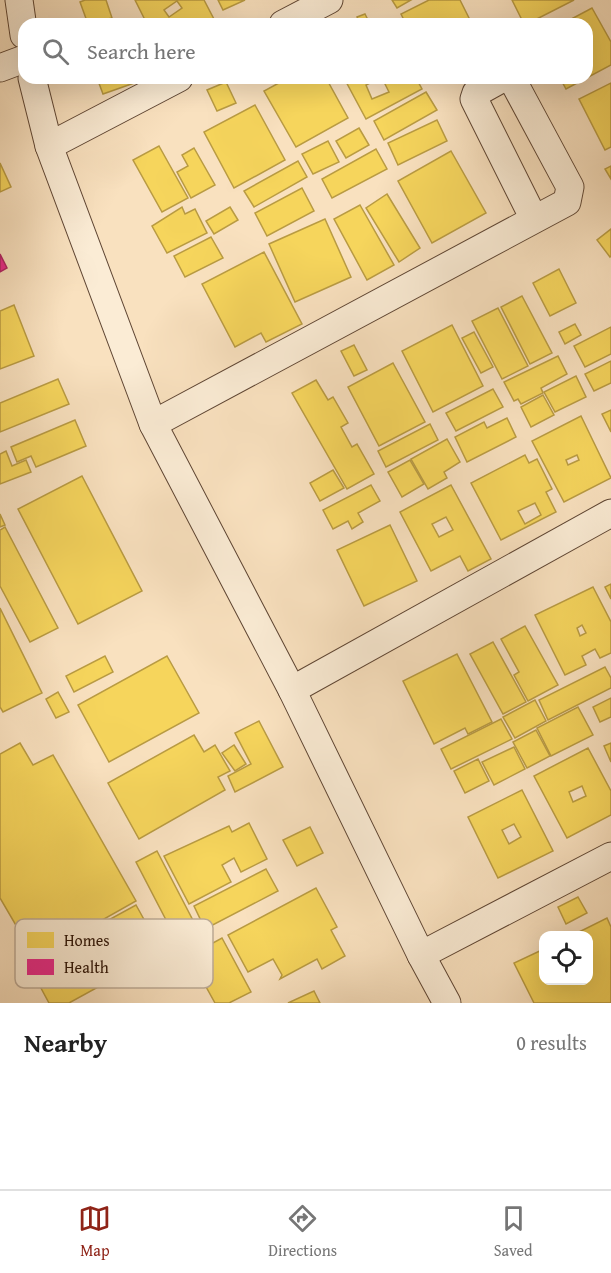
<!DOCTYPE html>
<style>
:root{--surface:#fff;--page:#f6f6f6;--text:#222;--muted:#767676;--line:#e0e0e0;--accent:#8f2418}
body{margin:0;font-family:"Gentium Book Plus",serif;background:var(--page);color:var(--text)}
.controls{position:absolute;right:18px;bottom:18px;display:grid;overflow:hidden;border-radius:12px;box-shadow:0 6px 24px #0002}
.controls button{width:54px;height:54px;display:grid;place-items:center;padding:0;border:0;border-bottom:2px solid var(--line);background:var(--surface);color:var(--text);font:30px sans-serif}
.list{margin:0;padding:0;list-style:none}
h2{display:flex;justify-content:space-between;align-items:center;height:78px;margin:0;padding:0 24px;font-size:26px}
h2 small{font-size:20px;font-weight:400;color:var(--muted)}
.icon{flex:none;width:33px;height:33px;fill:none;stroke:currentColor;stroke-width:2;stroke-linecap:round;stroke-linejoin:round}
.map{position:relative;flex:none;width:611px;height:1003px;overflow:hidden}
.search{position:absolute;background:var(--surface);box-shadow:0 6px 24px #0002;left:18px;right:18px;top:18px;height:66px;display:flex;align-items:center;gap:15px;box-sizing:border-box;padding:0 21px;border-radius:18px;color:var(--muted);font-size:22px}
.sheet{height:186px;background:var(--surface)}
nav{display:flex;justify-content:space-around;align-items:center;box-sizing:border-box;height:84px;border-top:2px solid var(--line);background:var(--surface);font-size:16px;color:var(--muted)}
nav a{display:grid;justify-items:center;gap:3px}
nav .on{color:var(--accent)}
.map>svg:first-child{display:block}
.homes{fill:#f6d55c;stroke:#b99b42;stroke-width:1.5;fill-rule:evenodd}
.health{fill:#e7298a;stroke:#af2262;stroke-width:1.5}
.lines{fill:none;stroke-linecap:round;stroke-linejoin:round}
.street-casing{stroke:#5f4634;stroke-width:29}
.street{stroke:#fbecd5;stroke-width:27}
.key{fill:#fbecd5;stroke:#bdab97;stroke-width:1.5}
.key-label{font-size:16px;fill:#2c1306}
</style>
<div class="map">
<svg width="611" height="1003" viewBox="0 0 611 1003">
<rect width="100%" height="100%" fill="#f9e1bf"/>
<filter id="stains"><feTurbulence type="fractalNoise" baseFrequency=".00333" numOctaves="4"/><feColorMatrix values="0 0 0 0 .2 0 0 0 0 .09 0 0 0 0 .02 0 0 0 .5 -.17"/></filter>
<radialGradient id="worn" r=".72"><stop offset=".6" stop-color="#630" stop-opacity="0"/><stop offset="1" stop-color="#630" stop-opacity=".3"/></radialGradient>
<!-- homes -->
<g class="homes">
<path d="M85 0H106L112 18 88 24 80 2Z"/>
<path d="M135 0H204L216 23 147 24ZM177 1 182 8 169 17 164 10Z"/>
<path d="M218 0H245L223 10Z"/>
<path d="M392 0H411L397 8Z"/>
<path d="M429 0H460L472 24H406L401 14Z"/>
<path d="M512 0H574L527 24H524Z"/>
<path d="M592 8 611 42V65L566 89 560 78H587V24H562Z"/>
<path d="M365 14 370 24H360L357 17Z"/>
<path d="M97 78H135L137 82 103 94Z"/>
<path d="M288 78H326L348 118 296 147 264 91Z"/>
<path d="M344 78H380L366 85 372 99 389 92 382 78H416L422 89 366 119Z"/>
<path d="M226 82 236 103 217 111 207 90Z"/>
<path d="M611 83V147L605 150 579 99Z"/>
<path d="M426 92 437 110 384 140 374 121Z"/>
<path d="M255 105 285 160 234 188 204 132Z"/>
<path d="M437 120 447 141 398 165 388 143Z"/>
<path d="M359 128 369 145 346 158 336 141Z"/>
<path d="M328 141 339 162 313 174 302 154Z"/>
<path d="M159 146 188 198 162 212 133 160Z"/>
<path d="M194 148 215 185 191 198 177 172 188 166 182 155Z"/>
<path d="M376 149 387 169 332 198 322 179Z"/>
<path d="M451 151 486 213 432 243 398 181Z"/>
<path d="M298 161 307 177 254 207 244 191Z"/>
<path d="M0 163 11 187 0 192Z"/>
<path d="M611 166V179L605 169Z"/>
<path d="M302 188 314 211 267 236 255 213Z"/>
<path d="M387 194 420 248 399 262 366 208Z"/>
<path d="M360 205 394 265 367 280 334 219Z"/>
<path d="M182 207 185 214 195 209 207 233 167 253 152 226Z"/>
<path d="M230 207 238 220 214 234 206 221Z"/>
<path d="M325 219 351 277 295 302 269 244Z"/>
<path d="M611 229V256L610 257 597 240Z"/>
<path d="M211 237 223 258 185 277 174 256Z"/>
<path d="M264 252 302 324 266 342 261 333 235 347 202 284Z"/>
<path d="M559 269 576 303 550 316 533 283Z"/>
<path d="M522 296 552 353 530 364 501 307Z"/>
<path d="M14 305 34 356 0 369V311Z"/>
<path d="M498 308 528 366 502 379 472 321Z"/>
<path d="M575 324 581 335 565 344 559 332Z"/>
<path d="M452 325 483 386 433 412 402 351Z"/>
<path d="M611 327V354L585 367 574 346Z"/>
<path d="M474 332 493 367 481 373 462 338Z"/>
<path d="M354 345 367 370 354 376 341 351Z"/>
<path d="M558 356 567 374 541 388 543 393 521 404 518 399 514 401 504 382Z"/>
<path d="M611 361V383L594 391 585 374Z"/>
<path d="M393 363 425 422 379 446 348 387Z"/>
<path d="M576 376 586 397 555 412 544 392Z"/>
<path d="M58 379 69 404 0 432V403Z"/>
<path d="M316 380 328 400 333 397 348 423 341 427 352 447 357 444 374 474 347 489 292 393Z"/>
<path d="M493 389 503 407 456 431 446 413Z"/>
<path d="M543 395 554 415 531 427 521 407Z"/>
<path d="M611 410V432L602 414Z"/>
<path d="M581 416 611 478 564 502 532 441ZM577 455 579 460 568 465 566 460Z"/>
<path d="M507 418 516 437 467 462 455 437 484 422 487 428Z"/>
<path d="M75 420 86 446 36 467 31 456 17 462 11 447Z"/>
<path d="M430 424 438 440 386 467 378 451Z"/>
<path d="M447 439 460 462 444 472 447 478 428 489 411 459Z"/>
<path d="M6 451 12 466 26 460 31 472 0 484V454Z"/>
<path d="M525 455 529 463 537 459 552 489 546 492 556 512 501 540 471 483ZM535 503 541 515 525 524 518 511Z"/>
<path d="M410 460 424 484 402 497 388 472Z"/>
<path d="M333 470 344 488 320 501 310 483Z"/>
<path d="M82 476 142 591 78 624 18 509Z"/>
<path d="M371 485 380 501 358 513 363 522 352 529 348 521 333 529 323 510Z"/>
<path d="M451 485 491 559 468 571 460 556 431 571 400 512ZM446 517 453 530 439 537 432 524Z"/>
<path d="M0 514 5 525 0 527Z"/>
<path d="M390 525 417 581 364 606 337 550Z"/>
<path d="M5 527 58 628 30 642 0 586V530Z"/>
<path d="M611 584V599L605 587Z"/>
<path d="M593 587 611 622V653L600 658 595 649 582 656 586 665 565 675 535 615ZM582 625 586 633 580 636 577 628Z"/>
<path d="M0 608 42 693 3 712 0 707Z"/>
<path d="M525 626 558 685 528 701 514 675 519 672 501 639Z"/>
<path d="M493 642 526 702 503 714 470 654Z"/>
<path d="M457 654 492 722 468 734 465 728 434 744 403 681Z"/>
<path d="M105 656 113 672 74 692 66 676Z"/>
<path d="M167 656 199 713 109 762 78 705Z"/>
<path d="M605 667 611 678V688L548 720 539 700Z"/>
<path d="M58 692 69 712 56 718 46 699Z"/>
<path d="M611 698V717L600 722 593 707Z"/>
<path d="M535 700 546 721 515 738 503 717Z"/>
<path d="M578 707 593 735 551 756 537 728Z"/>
<path d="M501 719 512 739 451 769 441 749Z"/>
<path d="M259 721 283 767 235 792 228 776 251 764 235 733Z"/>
<path d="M536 730 550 756 527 768 513 742Z"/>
<path d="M194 735 204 752 215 745 230 771 218 777 225 790 139 839 108 783Z"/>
<path d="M20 743 33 765 53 755 136 901 35 958 0 898V754Z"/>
<path d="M611 743V762L604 746Z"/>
<path d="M234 745 246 764 235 771 222 753Z"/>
<path d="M514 747 525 769 494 785 482 762Z"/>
<path d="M588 748 611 791V815L567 838 534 776ZM582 786 586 796 573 802 569 792Z"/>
<path d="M478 759 489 781 465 793 454 771Z"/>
<path d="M522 790 553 851 498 878 468 817ZM514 824 521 837 509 844 502 830Z"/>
<path d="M249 823 267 859 241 872 234 858 222 865 231 882 189 904 164 856 229 826 232 832Z"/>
<path d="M310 827 323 853 297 866 283 840Z"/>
<path d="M157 851 199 932 178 943 136 862Z"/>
<path d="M266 869 278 891 205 929 194 906Z"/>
<path d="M316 888 337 927 331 930 345 956 322 969 317 959 280 979 282 975 273 959 248 972 228 935Z"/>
<path d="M578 897 587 913 566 924 558 907Z"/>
<path d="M136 905 162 952 69 1003H49L28 964Z"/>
<path d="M607 918 611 927V1003H534L514 963 544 949V980H588V936H571Z"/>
<path d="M222 938 251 992 229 1003H215L189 956Z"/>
<path d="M314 991 320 1003H288Z"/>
</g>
<!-- health -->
<path class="health" d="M0 254 7 268 0 272Z"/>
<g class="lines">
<defs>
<g id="street">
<path d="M19 0 24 35"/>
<path d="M283 24 329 0"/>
<path d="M0 68 24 59"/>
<path d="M32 78 49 146 153 424 292 690 421 955 447 1003"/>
<path d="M503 78 476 93 474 99 534 219"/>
<path d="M49 146 179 78"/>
<path d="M153 424 567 202 570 187 512 79 508 78"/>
<path d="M292 690 611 513"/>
<path d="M421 955 611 856"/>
</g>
</defs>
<!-- street casing -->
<use href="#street" class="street-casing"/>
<!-- street -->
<use href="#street" class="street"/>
</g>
<!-- legend -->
<rect x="15" y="919" width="198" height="69" rx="9" class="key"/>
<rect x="27" y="932" width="27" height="16" fill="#f6d55c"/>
<rect x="27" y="959" width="27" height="16" fill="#e7298a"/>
<g class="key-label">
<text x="64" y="946">Homes</text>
<text x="64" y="973">Health</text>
</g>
<rect width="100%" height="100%" filter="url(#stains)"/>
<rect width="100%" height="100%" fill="url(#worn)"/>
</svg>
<div class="controls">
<button><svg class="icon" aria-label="locate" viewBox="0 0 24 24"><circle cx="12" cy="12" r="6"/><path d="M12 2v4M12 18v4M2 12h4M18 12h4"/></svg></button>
</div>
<div class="search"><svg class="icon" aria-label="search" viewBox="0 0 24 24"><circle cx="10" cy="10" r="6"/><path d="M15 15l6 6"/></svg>Search here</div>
</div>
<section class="sheet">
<h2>Nearby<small>0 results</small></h2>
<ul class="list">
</ul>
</section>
<nav>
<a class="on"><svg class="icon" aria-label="map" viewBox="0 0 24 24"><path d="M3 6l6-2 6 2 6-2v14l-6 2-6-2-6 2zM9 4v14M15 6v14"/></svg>Map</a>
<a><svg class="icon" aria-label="directions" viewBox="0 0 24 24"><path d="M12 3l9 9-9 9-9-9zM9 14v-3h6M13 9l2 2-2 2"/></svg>Directions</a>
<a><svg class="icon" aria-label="saved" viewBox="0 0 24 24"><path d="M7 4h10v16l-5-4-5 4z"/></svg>Saved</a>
</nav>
